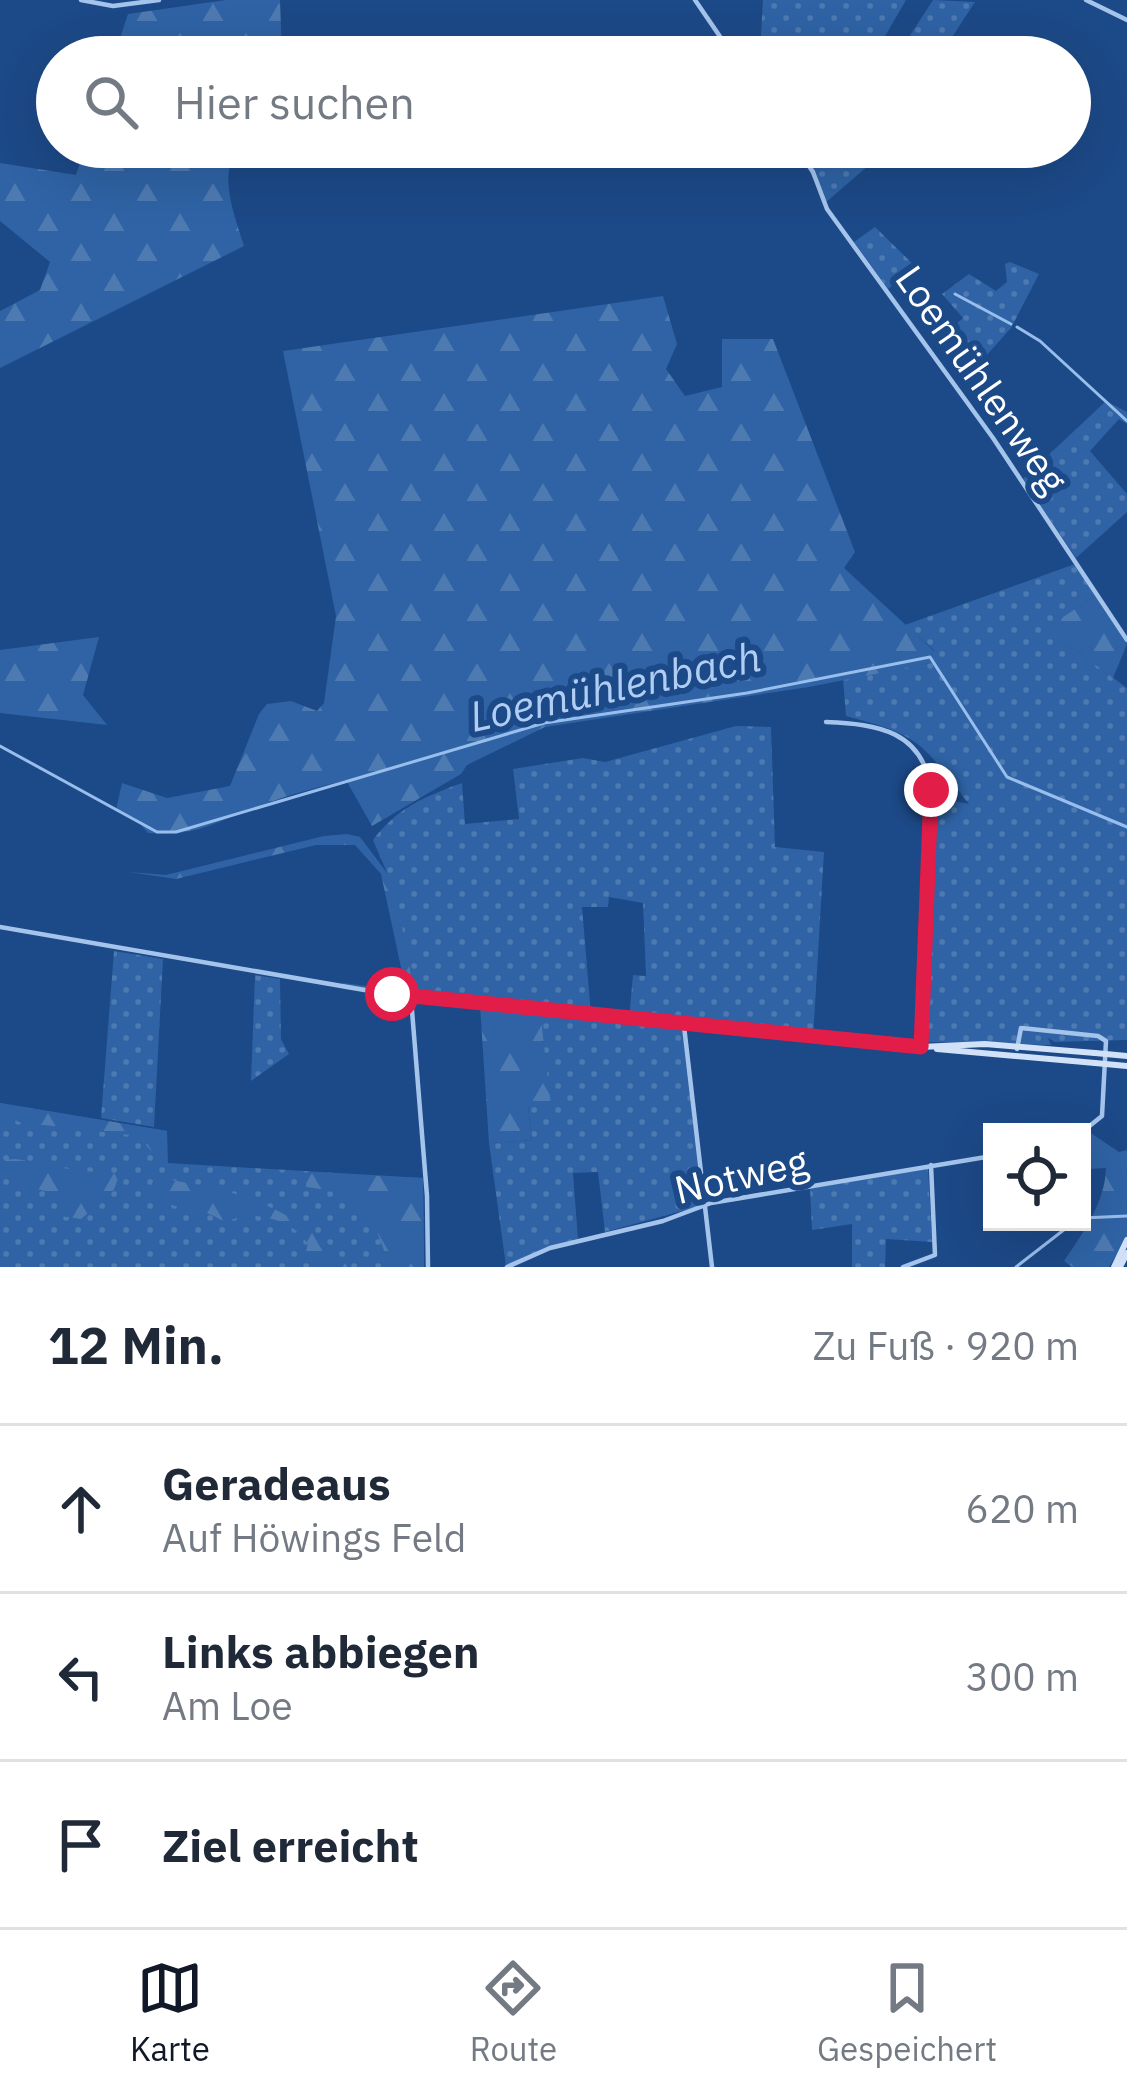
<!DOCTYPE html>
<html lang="de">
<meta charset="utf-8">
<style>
:root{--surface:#fff;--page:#f2f2f3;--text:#1f2937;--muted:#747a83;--line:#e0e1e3;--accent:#111827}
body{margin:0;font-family:"IBM Plex Sans",sans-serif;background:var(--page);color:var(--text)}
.controls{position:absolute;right:36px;bottom:36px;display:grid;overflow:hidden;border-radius:0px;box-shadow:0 12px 48px #0002}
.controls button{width:108px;height:108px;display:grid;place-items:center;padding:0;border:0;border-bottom:3px solid var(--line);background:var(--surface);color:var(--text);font:60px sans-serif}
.stop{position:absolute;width:36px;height:36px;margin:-27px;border:9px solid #e11d48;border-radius:50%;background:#fff}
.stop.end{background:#e11d48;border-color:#fff;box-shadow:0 3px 12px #0008}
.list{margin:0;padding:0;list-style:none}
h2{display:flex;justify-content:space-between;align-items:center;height:156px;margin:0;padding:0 48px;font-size:51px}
h2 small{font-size:39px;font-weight:400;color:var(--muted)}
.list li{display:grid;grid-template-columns:78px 1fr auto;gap:36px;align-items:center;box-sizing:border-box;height:168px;padding:0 48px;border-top:3px solid var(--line)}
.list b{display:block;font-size:45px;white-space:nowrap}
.list p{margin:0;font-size:39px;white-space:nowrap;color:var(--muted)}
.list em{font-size:39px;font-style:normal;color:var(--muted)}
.icon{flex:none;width:66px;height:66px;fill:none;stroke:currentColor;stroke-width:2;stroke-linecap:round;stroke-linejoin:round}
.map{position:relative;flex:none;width:1127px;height:1267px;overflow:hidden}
.search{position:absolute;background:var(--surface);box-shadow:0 12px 48px #0002;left:36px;right:36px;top:36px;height:132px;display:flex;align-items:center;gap:30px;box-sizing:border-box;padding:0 42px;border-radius:66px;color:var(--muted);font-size:45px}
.sheet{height:660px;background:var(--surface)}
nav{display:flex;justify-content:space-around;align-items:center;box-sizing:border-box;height:168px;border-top:3px solid var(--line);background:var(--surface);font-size:33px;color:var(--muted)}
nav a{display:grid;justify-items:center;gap:6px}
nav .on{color:var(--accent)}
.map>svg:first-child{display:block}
.grass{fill:url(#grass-dots);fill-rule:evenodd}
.forest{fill:url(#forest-firs)}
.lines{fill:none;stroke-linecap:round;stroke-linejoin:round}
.stream{stroke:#98beed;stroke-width:3}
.street{stroke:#a5c4ec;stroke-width:4.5}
.secondary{stroke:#d1e1f8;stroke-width:6}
.secondary-bridge{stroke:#d1e1f8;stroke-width:6}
.route{stroke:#e11d48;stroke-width:15}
.labels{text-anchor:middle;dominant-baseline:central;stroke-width:12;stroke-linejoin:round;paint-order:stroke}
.street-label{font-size:39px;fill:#fff;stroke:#1c4987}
.water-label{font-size:42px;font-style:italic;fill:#b0cef3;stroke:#1c4987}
</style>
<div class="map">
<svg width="1127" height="1267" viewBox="0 0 1127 1267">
<defs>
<pattern id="grass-dots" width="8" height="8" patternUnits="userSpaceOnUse" patternTransform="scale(3)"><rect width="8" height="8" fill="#2f63a5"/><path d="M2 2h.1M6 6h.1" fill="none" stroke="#4e7ab2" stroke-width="1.8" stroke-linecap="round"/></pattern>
<pattern id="forest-firs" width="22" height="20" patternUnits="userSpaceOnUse" patternTransform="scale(3)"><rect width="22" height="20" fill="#2f63a5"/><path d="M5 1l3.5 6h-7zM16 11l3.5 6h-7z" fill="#4e7ab2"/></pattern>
</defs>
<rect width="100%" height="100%" fill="#1c4987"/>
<!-- grass -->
<g class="grass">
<path d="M763 0H906L873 57H753L760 52Z"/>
<path d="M933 0 975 2 939 57H896Z"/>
<path d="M798 147H880L869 165 825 203Z"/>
<path d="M875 227 916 267 888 289 854 242Z"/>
<path d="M1010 262 1039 274 1011 328 975 368 949 330 963 318 942 294 969 274 996 291 1007 282 1005 264Z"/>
<path d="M1106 401 1127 412V424L1119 419 1090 451 1127 494V512L1076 558 1023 479Z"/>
<path d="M1075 564 1095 596 1041 632 1080 653 1127 688V1040L1055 1042 1048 1038 1051 1045 927 1042 935 797 969 804C921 743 923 736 846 716L843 679 930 663 934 650 905 625Z"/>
<path d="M736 726 771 727 775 847 824 852 813 1039 684 1026 704 1205 605 1232 598 1172 573 1173 578 1239 506 1266 489 1143 532 1140 528 1105 540 1011 411 998 388 875 373 840C398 807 424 797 462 783L465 824 519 819 513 769 583 758 605 762ZM609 897 643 903 646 976 633 975 629 1019 591 1015 582 907H608Z"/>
<path d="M114 951 163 959 154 1127 101 1118Z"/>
<path d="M255 975 280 979 281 1039 289 1054 251 1081Z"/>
<path d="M0 1103 167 1131 168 1163 423 1178 424 1267H0Z"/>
<path d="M928 1168 932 1242 886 1239 885 1267H852V1224L812 1230 810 1188Z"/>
</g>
<!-- forest -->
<g class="forest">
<path d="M226 0H280L282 57H114L128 14Z"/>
<path d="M85 147H240C216 172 235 216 244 246L0 368V311L40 290 50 262 0 221V163L76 175Z"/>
<path d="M663 296 677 344 666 369 685 396 722 387V339H773L855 552 844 568 934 651 930 663 809 687 545 727 467 765 461 774 372 826 346 780C319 787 291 794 265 804 216 820 203 837 148 833L135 818 116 810 122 783 167 798 230 786 259 714 267 704 291 701 317 711 324 703 336 616 283 351Z"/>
<path d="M1095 596 1127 644 1113 678 1080 653 1040 632Z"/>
<path d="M99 637 83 695 107 725 0 713V650Z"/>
<path d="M347 834 360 837 394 882 411 976 419 992 526 1003V1007L540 1011 551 1105 528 1106 532 1140 489 1143 480 1006 343 989V983L406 991 381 874 355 845H316L176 879 128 872 166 875 324 836Z"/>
<path d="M0 1103 167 1131 165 1151H151L139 1136 19 1122 0 1113Z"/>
<path d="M1089 1132 1119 1152 1127 1150V1238L1109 1267H1072L1064 1261C1083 1233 1105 1203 1106 1168L1088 1169Z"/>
<path d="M16 1159C54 1166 82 1173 118 1173 117 1198 98 1204 81 1219L60 1216 66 1206 61 1196 18 1183 0 1173V1160Z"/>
<path d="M307 1173 423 1178 424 1267H389C376 1218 359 1192 306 1187Z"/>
<path d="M161 1177C180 1183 199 1184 218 1189 260 1199 325 1229 348 1267H309L315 1263 305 1255 308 1244C290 1218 268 1218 240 1214L235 1219 221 1220C199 1205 170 1212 153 1194L152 1183Z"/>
</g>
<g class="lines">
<!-- stream -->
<g class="stream">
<path d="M955 294 1011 324"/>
<path d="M1017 327 1040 341 1127 421"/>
<path d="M0 746 157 832H176L544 723 747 693 930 657 1007 777 1127 827"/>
<path d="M1082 1218 1127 1216"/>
<path d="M1016 1267 1074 1222"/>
</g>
<!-- street -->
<g class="street">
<path d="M81 0 113 6 159 0"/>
<path d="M695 0 734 57"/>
<path d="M1086 0 1127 20"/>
<path d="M796 147 813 172 827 209 993 438 1127 640"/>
<path d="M0 927 411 998 921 1047 931 790C923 731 878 724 826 722"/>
<path d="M411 998 427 1196 428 1267"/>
<path d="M684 1026 712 1267"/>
<path d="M1017 1049 1021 1028 1098 1036 1106 1041 1102 1116 1082 1132"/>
<path d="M507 1267 550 1248 663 1221 711 1203 992 1156"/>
<path d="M903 1267 935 1255 931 1165"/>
</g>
<!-- secondary -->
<g class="secondary">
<path d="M921 1047 985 1044 1095 1053"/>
<path d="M937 1049 1095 1063"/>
<path d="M1114 1267 1127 1240"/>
<path d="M1120 1267 1127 1253"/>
</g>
<!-- secondary-bridge -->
<g class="secondary-bridge">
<path d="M1095 1053 1127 1056"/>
<path d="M1095 1063 1127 1066"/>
</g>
</g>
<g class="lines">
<!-- route -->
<path class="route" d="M392 994 921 1047 931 790"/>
</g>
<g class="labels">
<!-- street labels -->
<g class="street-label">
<text transform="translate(982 379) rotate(55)">Loemühlenweg</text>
<text transform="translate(741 1175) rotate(-13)">Notweg</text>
</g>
<!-- water labels -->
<g class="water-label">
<text transform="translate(615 686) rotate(-12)">Loemühlenbach</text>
</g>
</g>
</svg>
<div class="controls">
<button><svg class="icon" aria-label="locate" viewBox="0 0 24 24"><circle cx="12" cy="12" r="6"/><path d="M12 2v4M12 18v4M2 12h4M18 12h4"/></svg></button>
</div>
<div class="stop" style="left:392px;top:994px"></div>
<div class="stop end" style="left:931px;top:790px"></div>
<div class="search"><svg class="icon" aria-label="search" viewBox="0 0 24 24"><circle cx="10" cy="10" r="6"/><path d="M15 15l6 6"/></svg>Hier suchen</div>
</div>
<section class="sheet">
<h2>12 Min.<small>Zu Fuß · 920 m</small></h2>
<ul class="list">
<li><svg class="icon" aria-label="ahead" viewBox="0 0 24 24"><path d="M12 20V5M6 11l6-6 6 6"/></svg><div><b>Geradeaus</b><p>Auf Höwings Feld</p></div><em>620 m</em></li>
<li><svg class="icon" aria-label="left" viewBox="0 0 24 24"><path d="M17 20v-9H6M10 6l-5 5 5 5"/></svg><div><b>Links abbiegen</b><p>Am Loe</p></div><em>300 m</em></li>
<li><svg class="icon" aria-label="arrive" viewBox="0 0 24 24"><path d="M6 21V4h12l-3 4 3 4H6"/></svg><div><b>Ziel erreicht</b></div></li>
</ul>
</section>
<nav>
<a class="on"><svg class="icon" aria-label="map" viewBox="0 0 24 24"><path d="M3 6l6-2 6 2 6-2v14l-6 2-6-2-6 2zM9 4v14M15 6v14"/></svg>Karte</a>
<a><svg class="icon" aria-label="directions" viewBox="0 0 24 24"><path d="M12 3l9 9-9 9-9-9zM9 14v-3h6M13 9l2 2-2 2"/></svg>Route</a>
<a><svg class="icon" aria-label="saved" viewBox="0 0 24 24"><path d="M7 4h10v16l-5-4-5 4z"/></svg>Gespeichert</a>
</nav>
